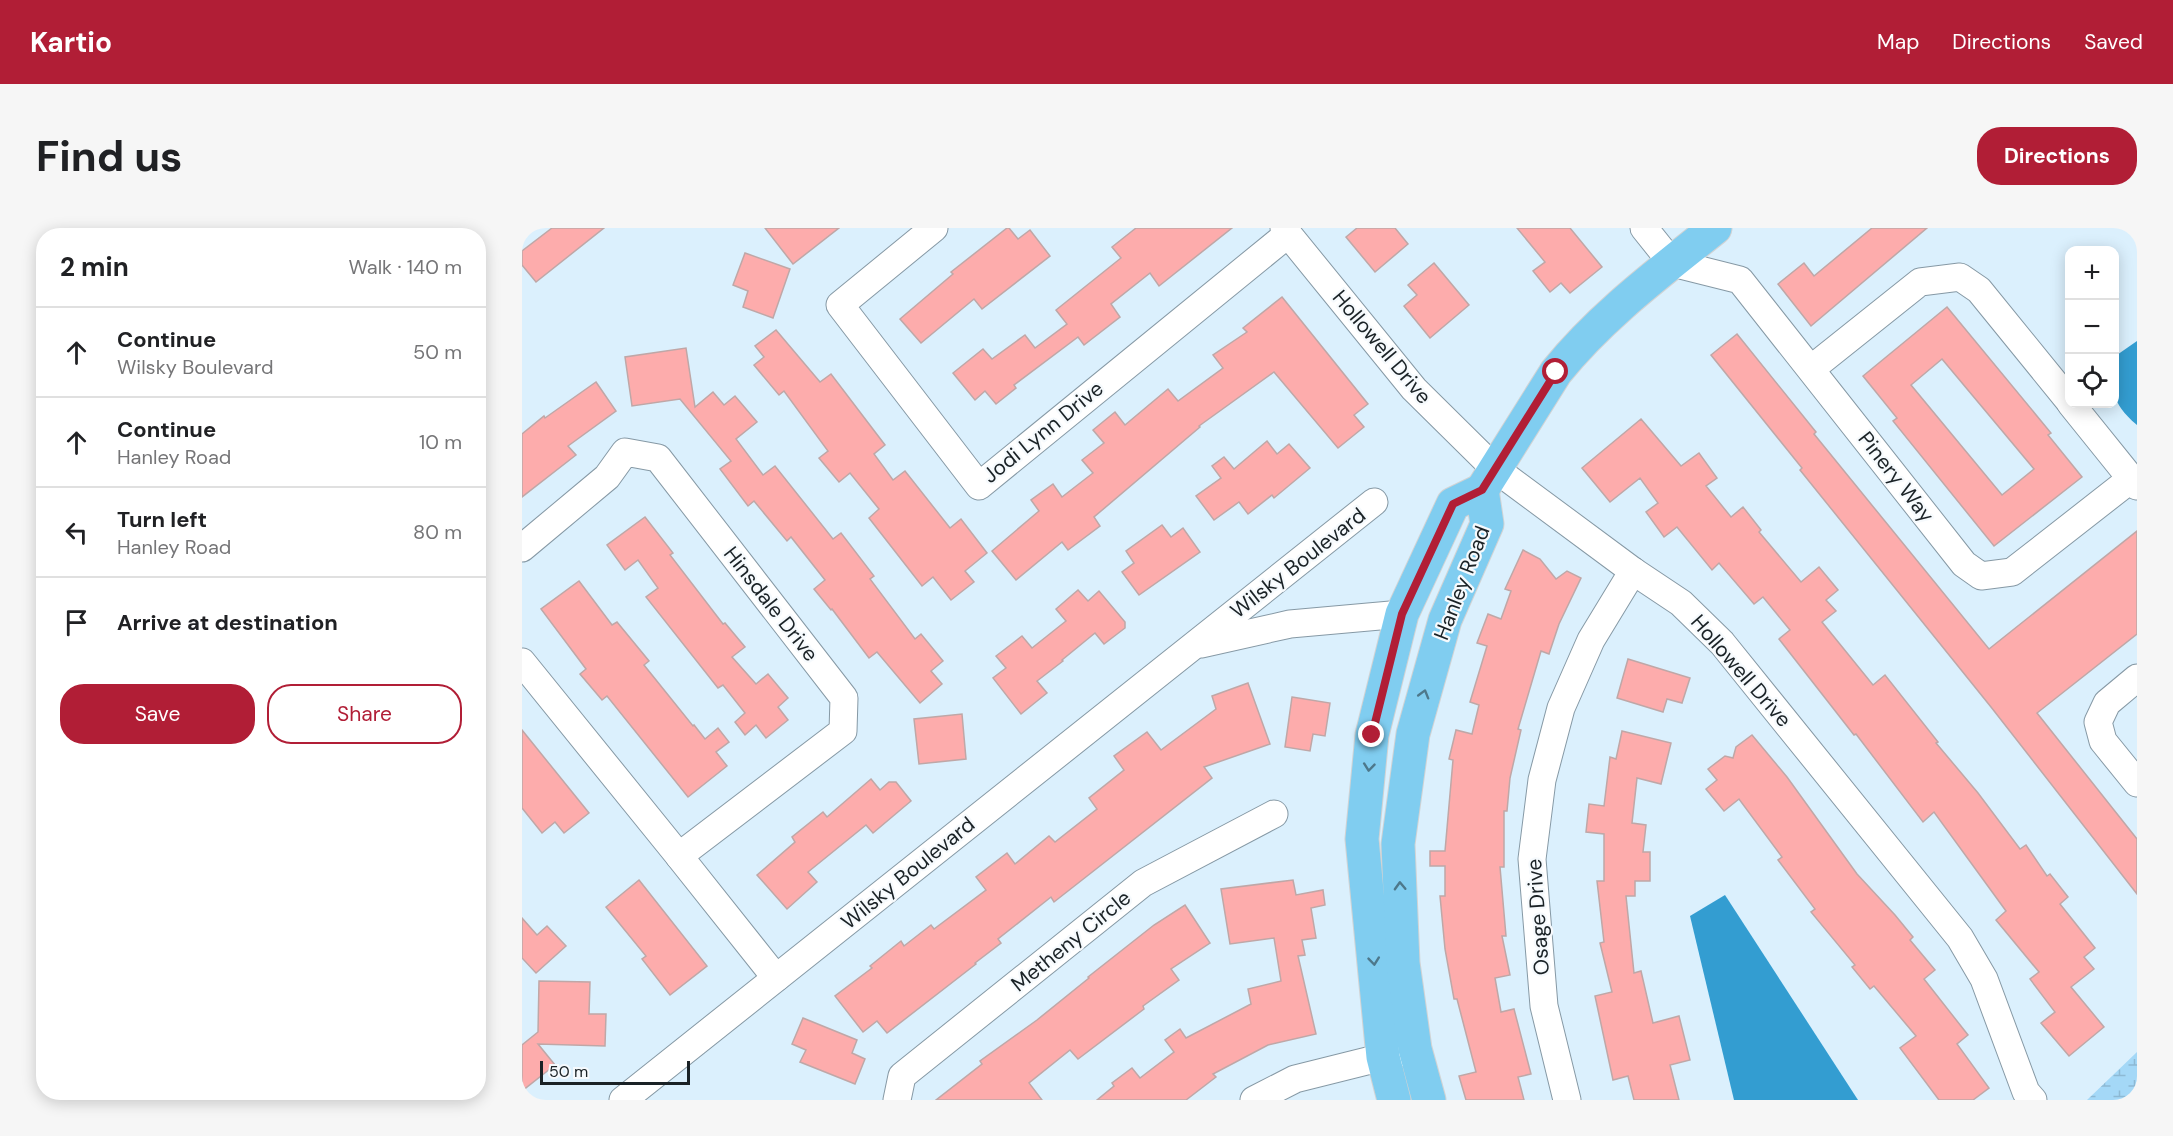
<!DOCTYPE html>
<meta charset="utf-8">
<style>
:root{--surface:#fff;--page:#f6f6f6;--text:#202124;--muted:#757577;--line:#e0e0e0;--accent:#b11e36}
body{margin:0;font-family:"DM Sans",sans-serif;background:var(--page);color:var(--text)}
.controls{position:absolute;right:18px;top:18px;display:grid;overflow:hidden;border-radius:12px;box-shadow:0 3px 15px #0003}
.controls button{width:54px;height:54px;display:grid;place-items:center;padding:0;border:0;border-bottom:2px solid var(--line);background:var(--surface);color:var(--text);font:30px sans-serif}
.scale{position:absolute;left:18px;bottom:15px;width:150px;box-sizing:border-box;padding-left:6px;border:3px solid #1a2226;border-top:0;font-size:16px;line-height:21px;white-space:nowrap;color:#1a2226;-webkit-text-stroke:4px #f6fafd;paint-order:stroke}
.stop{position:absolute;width:18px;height:18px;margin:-14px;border:4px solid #b11e36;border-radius:50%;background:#fff}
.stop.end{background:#b11e36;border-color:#fff;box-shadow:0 2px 6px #0008}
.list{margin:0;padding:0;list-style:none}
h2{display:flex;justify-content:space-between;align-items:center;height:78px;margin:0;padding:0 24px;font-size:26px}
h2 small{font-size:20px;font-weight:400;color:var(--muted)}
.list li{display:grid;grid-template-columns:39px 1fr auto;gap:18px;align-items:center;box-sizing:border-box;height:90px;padding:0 24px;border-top:2px solid var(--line)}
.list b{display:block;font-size:22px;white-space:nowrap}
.list p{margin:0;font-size:20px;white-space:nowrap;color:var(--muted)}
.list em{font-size:20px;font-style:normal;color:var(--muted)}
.actions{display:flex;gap:12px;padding:18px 24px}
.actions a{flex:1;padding:14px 0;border:2px solid var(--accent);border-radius:24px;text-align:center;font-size:21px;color:var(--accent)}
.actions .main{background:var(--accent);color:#fff}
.icon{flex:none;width:33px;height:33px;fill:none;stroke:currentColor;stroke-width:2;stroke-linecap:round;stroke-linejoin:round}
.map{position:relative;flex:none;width:1615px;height:872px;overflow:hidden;border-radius:24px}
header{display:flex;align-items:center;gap:36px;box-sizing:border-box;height:84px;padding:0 30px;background:var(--accent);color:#fff}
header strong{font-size:28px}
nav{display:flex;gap:33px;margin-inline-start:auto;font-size:21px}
.intro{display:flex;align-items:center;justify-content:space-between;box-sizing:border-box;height:144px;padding:0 36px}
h1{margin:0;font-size:42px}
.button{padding:15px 27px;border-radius:24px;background:var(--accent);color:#fff;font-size:21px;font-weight:700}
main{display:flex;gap:36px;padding:0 36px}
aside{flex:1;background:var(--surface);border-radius:24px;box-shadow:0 3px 15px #0003}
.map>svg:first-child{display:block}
.wetland{fill:url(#wetland-marsh)}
.water{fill:#339dd1}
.building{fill:#fdacac;stroke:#bfa7a7;stroke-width:1.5;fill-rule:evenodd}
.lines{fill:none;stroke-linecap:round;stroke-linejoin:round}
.minor-casing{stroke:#8699a5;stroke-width:29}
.major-casing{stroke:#d1d3d4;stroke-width:35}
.minor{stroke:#fff;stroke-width:27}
.major{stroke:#80cdf0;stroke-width:33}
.oneway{stroke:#4d788b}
.route{stroke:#b11e36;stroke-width:8}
.labels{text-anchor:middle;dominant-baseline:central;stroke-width:4.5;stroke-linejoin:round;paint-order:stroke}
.street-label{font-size:21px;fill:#1a2226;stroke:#f6fafd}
</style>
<header>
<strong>Kartio</strong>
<nav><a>Map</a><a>Directions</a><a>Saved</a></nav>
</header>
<div class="intro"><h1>Find us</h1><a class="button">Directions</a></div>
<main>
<aside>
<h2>2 min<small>Walk · 140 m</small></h2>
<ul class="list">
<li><svg class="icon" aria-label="ahead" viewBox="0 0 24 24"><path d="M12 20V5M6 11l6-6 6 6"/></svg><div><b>Continue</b><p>Wilsky Boulevard</p></div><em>50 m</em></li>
<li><svg class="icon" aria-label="ahead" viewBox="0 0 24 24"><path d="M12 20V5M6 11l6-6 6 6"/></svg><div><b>Continue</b><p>Hanley Road</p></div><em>10 m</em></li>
<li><svg class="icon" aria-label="left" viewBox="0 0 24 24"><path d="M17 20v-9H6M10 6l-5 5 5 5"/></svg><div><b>Turn left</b><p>Hanley Road</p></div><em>80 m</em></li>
<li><svg class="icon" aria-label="arrive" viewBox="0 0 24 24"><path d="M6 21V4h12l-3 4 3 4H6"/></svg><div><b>Arrive at destination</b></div></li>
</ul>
<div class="actions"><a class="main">Save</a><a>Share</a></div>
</aside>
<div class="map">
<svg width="1615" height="872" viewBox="0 0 1615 872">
<defs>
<pattern id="wetland-marsh" width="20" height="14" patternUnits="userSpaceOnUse" patternTransform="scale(1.5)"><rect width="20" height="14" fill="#a4d8f7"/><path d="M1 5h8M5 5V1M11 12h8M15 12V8" fill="none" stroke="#8db9d4"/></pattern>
</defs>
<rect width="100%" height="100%" fill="#dbf0fd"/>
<!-- wetland -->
<path class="wetland" d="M1615 824V872H1565Z"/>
<!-- water -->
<g class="water">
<path d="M1615 113V197C1587 173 1592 163 1592 129Z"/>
<path d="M1203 667 1336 872H1212L1168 688Z"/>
</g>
<!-- building -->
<g class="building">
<path d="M30 0H82L14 54 0 37V23Z"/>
<path d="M243 0H317L271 36Z"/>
<path d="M485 0H487L496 11 508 2 528 28 460 81 452 71 399 115 378 91 431 46 429 44Z"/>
<path d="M614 0H710L637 58 628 45 589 76 598 89 562 117 556 109 492 157 494 160 474 176 463 163 453 172 431 145 461 121 470 131 503 107 513 120 545 96 534 82 599 30 590 19Z"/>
<path d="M835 0H873L886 16 853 44 824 9Z"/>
<path d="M995 0H1048L1080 39 1048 65 1039 55 1028 64 1011 43 1023 34Z"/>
<path d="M1350 0H1405L1289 98 1256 56 1282 35 1292 48Z"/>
<path d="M223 25 268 41 251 90 221 79 226 63 211 57Z"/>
<path d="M912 35 947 77 908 110 882 78 895 67 886 57Z"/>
<path d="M760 69 846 176 832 187 842 199 816 220 752 144 677 198 678 199 572 289 578 298 546 322 540 314 494 352 470 323 517 283 509 272 531 256 540 269 571 245 560 232 582 215 571 202 593 184 603 197 646 161 656 173 701 140 691 127 725 104 721 100Z"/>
<path d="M1425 79 1529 205 1526 207 1560 249 1472 318 1371 193 1375 190 1341 148ZM1420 131 1512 241 1480 267 1389 157Z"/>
<path d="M254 102 298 154 309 146 363 217 352 226 371 252 383 243 428 300 439 291 465 325 443 343 452 354 429 372 411 349 400 358 347 290 357 281 328 245 317 254 297 230 306 223 262 163 257 167 232 137 242 129 233 118Z"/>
<path d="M1215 106 1294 204 1292 206 1467 421 1615 303V406L1515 485 1615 611V666L1469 479 1278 242 1280 240 1189 127Z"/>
<path d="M164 120 173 179 191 164 202 177 213 168 235 194 214 211 241 247 253 238 311 311 319 305 352 348 348 351 393 411 399 406 421 433 409 443 420 456 398 475 355 424 347 430 310 381 309 382 292 361 303 352 269 309 265 313 232 273 226 278 198 241 209 233 158 171 110 178 103 129Z"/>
<path d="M74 154 94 183 46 218 54 227 0 269V206L22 188 23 190Z"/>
<path d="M1119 191 1159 238 1177 225 1195 250 1184 258 1209 289 1221 279 1239 302 1237 304 1279 354 1297 339 1316 362 1304 372 1314 383 1300 394 1351 457 1363 447 1416 514 1414 515 1456 565 1498 621 1504 617 1525 648 1528 646 1546 669 1538 676 1573 720 1562 729 1572 741 1549 759 1582 799 1547 828 1519 795 1533 784 1508 751 1517 744 1474 692 1484 683 1412 584 1401 594 1334 506 1332 507 1257 411 1268 402 1241 369 1232 376 1197 335 1190 342 1155 299 1142 309 1124 284 1136 275 1118 250 1088 274 1060 240Z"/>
<path d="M745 213 755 226 767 216 788 240 752 270 750 267 726 286 717 274 692 292 674 268 699 250 690 238 702 229 712 241Z"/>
<path d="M123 289 151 325 148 327 201 396 203 395 223 419 210 429 234 456 246 446 266 470 256 479 266 492 244 510 234 497 223 507 213 494 223 485 201 457 196 460 124 369 136 360 116 332 103 342 85 317Z"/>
<path d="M640 297 649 309 661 300 678 324 617 367 600 344 612 335 604 323Z"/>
<path d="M1001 322 1018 331 1034 351 1045 343 1059 350 1037 396 1027 426 1019 423 996 501 999 502 988 550 985 583H982V639H978L984 708H980L988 747 973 750 979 784 992 781 1009 846 996 849 1002 872H944L937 848 954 844 935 771H932L923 721 918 668H923V638H908V623H923L931 532 927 531 934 502 950 506 957 477 948 474 965 418 955 415 966 386 979 391 989 363 983 361Z"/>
<path d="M57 353 90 397 95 394 127 433 122 437 171 498 172 497 183 511 196 500 207 514 194 524 205 538 166 569 85 468 80 472 58 446 64 441 19 381Z"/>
<path d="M556 362 566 373 577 363 603 394V400L582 416 573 405 540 432 541 433 515 453 525 465 499 486 471 450 484 440 474 428 500 408 510 420 544 393 534 381Z"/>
<path d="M1106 431 1168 450 1160 475 1145 471 1141 484 1095 470Z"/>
<path d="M726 455 748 516 682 539 690 550 532 674 529 669 476 711 479 715 453 735 454 736 365 805 355 793 341 804 313 768 350 740 348 738 379 713 382 718 409 697 412 701 464 662 454 649 485 625 493 636 527 608 533 614 575 581 567 570 602 542 592 528 625 504 639 522 694 481 690 468Z"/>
<path d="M770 469 808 475 803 508 791 506 788 523 763 519Z"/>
<path d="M440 486 444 531 397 536 392 491Z"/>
<path d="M0 502 67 585 42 605 33 594 20 605 0 580Z"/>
<path d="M1100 503 1149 515 1139 556 1115 550 1110 595 1124 597 1121 624H1128V653H1113V668H1104L1112 745 1119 743 1131 795 1157 788 1168 832 1148 837 1157 872H1112L1106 848 1091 852 1073 768 1090 764 1078 715 1082 714 1075 653H1082V606L1064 604 1067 576 1082 578 1088 529 1094 531Z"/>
<path d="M1230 507 1265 549 1335 646 1373 687 1391 709 1388 712 1413 742 1402 751 1446 807 1435 816 1467 860 1451 872H1417L1378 820 1394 808 1352 758 1348 761 1330 739 1333 737 1289 684 1293 681 1256 632 1260 629 1217 571 1202 583 1184 561 1195 552 1186 541 1203 528 1211 530 1214 519Z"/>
<path d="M349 551 358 562 367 554H374L389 573 351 605 344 597 286 644 295 654 265 681 235 647 273 614 270 609 301 584 305 589Z"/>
<path d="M117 652 185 738 148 767 120 731 124 728 84 679Z"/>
<path d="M771 652 774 667 801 662 803 677 789 680 794 710 780 712 783 727 776 728 794 806 746 817 691 846 694 849 664 872H575L592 858 590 855 610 840 618 850 652 824 643 812 658 801 664 810 729 776 726 761 759 753 752 710 708 716 699 661Z"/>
<path d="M663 677 688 715 649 741 657 752 621 778 622 781 556 831 548 822 507 855 520 872H414L460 836 458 833 515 792 567 750 566 749 632 697Z"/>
<path d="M0 690 15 707 25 698 44 718 14 745 0 730Z"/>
<path d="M17 753 68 754 67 786H84L83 818 16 816 33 837 0 863V817L16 804Z"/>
<path d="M281 790 335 812 330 825 343 831 333 856 278 834 284 822 270 816Z"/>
</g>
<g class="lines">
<defs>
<g id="minor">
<path d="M412 0 318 77 457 258 766 6 762 0"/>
<path d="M1122 0 1150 35 1218 52 1442 336 1459 348 1490 344 1609 251"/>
<path d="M766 6 892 161 972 240 1111 343 1159 375 1200 415 1438 710 1462 751 1504 864 1511 872"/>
<path d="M1289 141 1398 54 1438 49 1457 62 1548 174"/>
<path d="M1549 176 1615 258"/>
<path d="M0 320 85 249 103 224 136 230 322 470 321 503 157 628 0 434"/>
<path d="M679 416 768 396 880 386"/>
<path d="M1615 450 1585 475 1576 494 1581 513 1615 555"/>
<path d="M157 628 254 750"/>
<path d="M101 872 852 274"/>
<path d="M375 872 380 848 621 655 752 586"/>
<path d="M732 872 773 851 881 824"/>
<path d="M1045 872 1022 778 1010 631 1020 552 1039 480 1069 412 1111 343"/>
</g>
<g id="major">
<path d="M960 262 1034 144C1079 88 1137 45 1193 0"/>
<path d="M872 872 861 829 840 611 850 507 880 386 931 276 960 262"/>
<path d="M907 872 893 821 881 735 876 616 891 506 923 392 965 296 960 262"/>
</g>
</defs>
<!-- minor casing -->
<use href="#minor" class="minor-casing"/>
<!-- major casing -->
<use href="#major" class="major-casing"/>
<!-- minor -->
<use href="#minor" class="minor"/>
<!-- major -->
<use href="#major" class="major"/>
</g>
<!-- one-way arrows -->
<defs><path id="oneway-chevron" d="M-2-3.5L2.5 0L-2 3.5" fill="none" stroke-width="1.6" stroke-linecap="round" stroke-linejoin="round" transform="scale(1.5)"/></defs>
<g class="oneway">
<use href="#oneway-chevron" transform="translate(902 466) rotate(-74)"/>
<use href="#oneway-chevron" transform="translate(847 539) rotate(96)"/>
<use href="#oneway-chevron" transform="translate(878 658) rotate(-92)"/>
<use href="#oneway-chevron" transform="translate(852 733) rotate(84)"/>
</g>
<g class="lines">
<!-- route -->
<path class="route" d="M850 507 880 386 931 276 960 262 1034 144"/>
</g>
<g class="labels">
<!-- street labels -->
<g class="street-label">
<text transform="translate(860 119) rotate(50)">Hollowell Drive</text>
<text transform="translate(521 204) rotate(-39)">Jodi Lynn Drive</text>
<text transform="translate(1374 249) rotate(52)">Pinery Way</text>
<text transform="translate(776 335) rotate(-38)">Wilsky Boulevard</text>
<text transform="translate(940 355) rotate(-69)">Hanley Road</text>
<text transform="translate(249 376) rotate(52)">Hinsdale Drive</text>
<text transform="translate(1219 443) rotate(49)">Hollowell Drive</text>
<text transform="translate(386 645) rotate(-39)">Wilsky Boulevard</text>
<text transform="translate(1016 689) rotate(-94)">Osage Drive</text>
<text transform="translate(549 713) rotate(-39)">Metheny Circle</text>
</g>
</g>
</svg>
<div class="controls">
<button>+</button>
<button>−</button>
<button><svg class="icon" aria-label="locate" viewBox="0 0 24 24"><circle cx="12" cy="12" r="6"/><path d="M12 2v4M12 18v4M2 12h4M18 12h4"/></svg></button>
</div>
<div class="scale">50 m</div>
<div class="stop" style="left:1034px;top:144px"></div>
<div class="stop end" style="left:850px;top:507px"></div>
</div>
</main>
